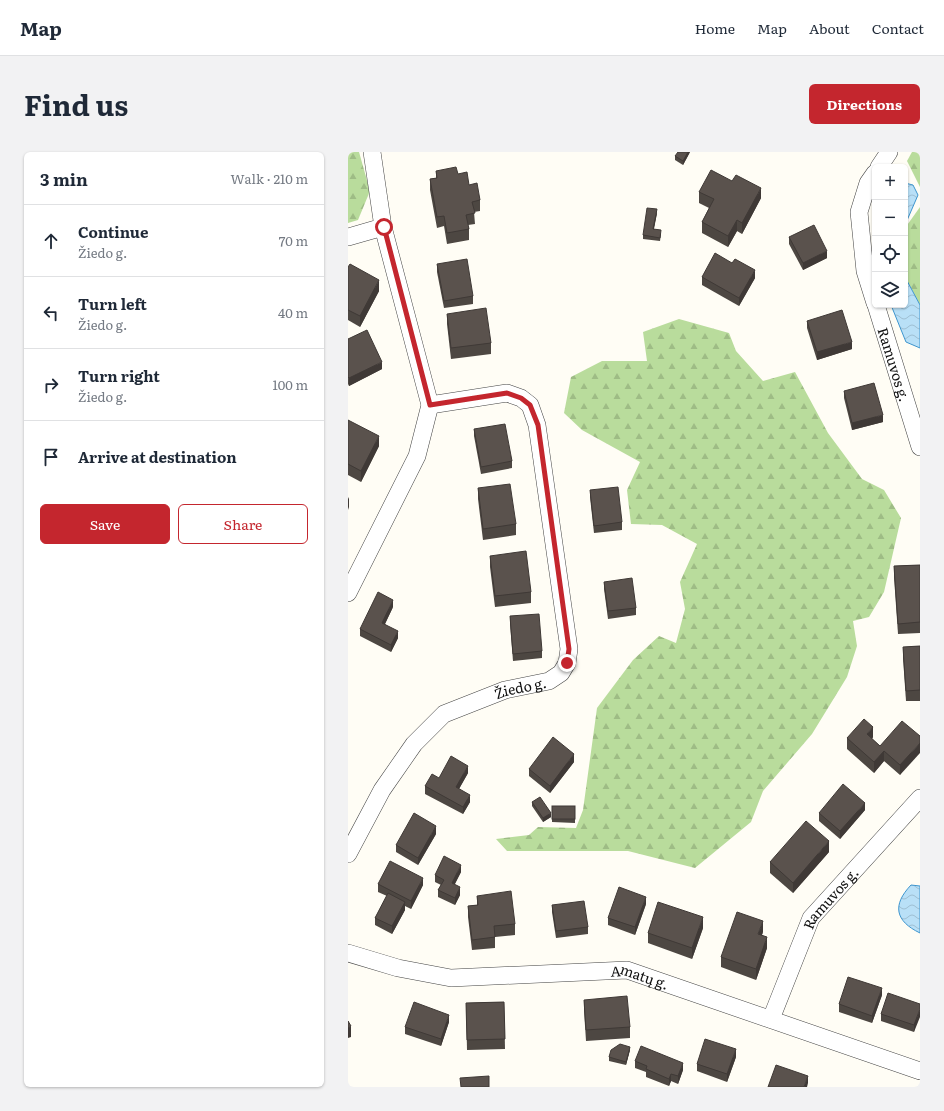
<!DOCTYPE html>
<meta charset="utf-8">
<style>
:root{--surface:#fff;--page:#f2f2f3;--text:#1f2937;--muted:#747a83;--line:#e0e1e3;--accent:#c4262e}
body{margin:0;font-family:Literata,serif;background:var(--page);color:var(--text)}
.controls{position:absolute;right:12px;top:12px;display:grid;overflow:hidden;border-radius:6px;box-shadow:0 1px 3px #0004}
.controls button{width:36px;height:36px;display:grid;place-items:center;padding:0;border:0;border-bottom:1px solid var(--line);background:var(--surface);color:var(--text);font:20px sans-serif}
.stop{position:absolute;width:12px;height:12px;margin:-9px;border:3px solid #c4262e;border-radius:50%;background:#fff}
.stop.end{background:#c4262e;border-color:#fff;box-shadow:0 1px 4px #0008}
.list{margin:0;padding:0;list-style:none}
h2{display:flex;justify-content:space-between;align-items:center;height:52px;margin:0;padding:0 16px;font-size:17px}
h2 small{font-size:13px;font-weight:400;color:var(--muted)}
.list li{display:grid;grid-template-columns:26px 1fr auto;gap:12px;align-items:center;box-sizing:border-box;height:72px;padding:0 16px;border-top:1px solid var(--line)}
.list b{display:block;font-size:15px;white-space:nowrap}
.list p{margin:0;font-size:13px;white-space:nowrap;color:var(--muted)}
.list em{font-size:13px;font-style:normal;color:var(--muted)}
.actions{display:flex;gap:8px;padding:12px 16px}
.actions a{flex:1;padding:9px 0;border:1px solid var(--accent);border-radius:6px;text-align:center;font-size:14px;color:var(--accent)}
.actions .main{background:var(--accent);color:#fff}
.icon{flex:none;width:22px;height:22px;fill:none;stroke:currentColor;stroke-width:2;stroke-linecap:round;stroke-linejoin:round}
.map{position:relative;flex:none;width:572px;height:935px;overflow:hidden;border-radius:6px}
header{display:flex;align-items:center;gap:24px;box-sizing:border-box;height:56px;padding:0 20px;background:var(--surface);border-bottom:1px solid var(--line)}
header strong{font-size:19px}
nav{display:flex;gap:22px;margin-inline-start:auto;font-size:14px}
.intro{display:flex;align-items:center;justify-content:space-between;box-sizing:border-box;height:96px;padding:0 24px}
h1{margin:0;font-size:28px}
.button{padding:10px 18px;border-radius:6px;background:var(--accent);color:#fff;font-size:14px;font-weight:700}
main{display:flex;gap:24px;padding:0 24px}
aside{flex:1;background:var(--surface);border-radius:6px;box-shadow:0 1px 3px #0004}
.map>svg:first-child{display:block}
.forest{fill:url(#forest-firs)}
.water{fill:url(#water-waves);stroke:#3f96cf}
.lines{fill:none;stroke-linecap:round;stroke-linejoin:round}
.minor-casing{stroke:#444;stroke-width:18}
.minor{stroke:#fff;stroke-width:17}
.wall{fill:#4d4742}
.shaded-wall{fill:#3f3936}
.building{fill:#5a524d;stroke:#3f3936}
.route{stroke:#c4262e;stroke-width:5}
.labels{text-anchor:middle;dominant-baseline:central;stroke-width:4;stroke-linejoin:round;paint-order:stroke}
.street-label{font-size:14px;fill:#111;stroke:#fff}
</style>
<header>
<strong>Map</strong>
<nav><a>Home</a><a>Map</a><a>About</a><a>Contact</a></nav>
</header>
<div class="intro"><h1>Find us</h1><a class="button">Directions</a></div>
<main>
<aside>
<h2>3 min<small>Walk · 210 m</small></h2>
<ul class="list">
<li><svg class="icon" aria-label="ahead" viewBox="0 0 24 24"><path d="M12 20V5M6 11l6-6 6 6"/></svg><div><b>Continue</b><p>Žiedo g.</p></div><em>70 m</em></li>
<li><svg class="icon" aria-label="left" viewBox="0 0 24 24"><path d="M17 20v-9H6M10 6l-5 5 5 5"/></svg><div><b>Turn left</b><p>Žiedo g.</p></div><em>40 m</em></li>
<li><svg class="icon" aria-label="right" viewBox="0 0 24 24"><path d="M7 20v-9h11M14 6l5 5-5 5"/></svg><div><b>Turn right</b><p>Žiedo g.</p></div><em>100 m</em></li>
<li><svg class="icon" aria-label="arrive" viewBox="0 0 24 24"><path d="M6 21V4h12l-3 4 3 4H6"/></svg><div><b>Arrive at destination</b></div></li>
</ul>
<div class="actions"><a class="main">Save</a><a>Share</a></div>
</aside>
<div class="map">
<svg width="572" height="935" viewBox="0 0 572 935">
<defs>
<pattern id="forest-firs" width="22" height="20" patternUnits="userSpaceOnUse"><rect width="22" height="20" fill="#b9dc9c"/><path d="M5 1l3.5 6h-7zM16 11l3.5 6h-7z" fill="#9ebc85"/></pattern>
<pattern id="water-waves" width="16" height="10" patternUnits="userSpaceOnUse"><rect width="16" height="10" fill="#b9e0f7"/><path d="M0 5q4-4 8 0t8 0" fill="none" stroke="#9ebfd3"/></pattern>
</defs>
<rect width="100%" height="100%" fill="#fffdf5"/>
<!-- forest -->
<g class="forest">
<path d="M0 0H11L22 39 10 68 0 71Z"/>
<path d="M564 0H572V35L559 9Z"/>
<path d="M572 55V153L557 125V76Z"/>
<path d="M331 167 381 181 388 199 415 229 447 220 480 281 514 327 536 338 553 366 536 440 521 465 505 469 509 494 499 525 464 582 415 639 403 670 347 716 280 699H159L148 687 181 683 190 675 228 676 235 658 249 556 285 508 311 484 328 491 337 457 332 430 349 392 314 373 283 372 279 338 292 310 234 278 216 261 223 225 254 209H299L295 180Z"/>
</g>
<!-- water -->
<g class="water">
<path d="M557 31 565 33 570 43 557 73Z"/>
<path d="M557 125 572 153V196L558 190 543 153H557Z"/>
<path d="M563 733 572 734V781C547 769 544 753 563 733Z"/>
</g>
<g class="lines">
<defs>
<g id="minor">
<path d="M531 15 541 0"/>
<path d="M527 21 520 31 511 60 517 119 527 151"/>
<path d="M0 85 35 75"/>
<path id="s1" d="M528 153 572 295"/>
<path d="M0 441 69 304 82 253 35 75 24 0"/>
<path id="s2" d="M0 702 34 638 66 592 96 562 157 538 201 529 213 521 219 511 221 497 189 273 182 253 173 246 159 241 82 253"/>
<path id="s3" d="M0 801 50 816 103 826 279 818 572 919"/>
<path id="s4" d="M423 867 463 766 572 646"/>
</g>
</defs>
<!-- minor casing -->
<use href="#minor" class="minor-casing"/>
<!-- minor -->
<use href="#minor" class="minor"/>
</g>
<!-- wall -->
<g class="wall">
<path d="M342 0 335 13 327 8V4Z"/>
<path d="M88 19 110 22 121 33 132 48V59L126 60 127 72 120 73 121 77V88L99 92 96 74 89 76 82 38V27L88 26Z"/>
<path d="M384 29 413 46 394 82 389 79 380 95 354 81V70L361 56 351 51V40Z"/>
<path d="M309 61 306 77 313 82 312 89 295 87V83Z"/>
<path d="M441 85 479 106 455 118 441 92Z"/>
<path d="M89 112 125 144V152L96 156 89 120Z"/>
<path d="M0 115 31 139 12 175 0 168Z"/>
<path d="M354 125 407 126 391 154 354 133Z"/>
<path d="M99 162 143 191V202L103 207 99 172Z"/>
<path d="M459 169 504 197 469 208 459 176Z"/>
<path d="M0 187 34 217 1 234 0 232Z"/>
<path d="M496 239 535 270 504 278 496 246Z"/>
<path d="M0 268 31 294 13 330 0 323Z"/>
<path d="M126 277 164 309V316L133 322 126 284Z"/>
<path d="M130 336 168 372V383L135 388 130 347Z"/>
<path d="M242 338 274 370V378L246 381 242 345Z"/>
<path d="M142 404 183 440V451L147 455 142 415Z"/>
<path d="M572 413V481L550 482 546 425V414Z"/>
<path d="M256 430 288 456V463L260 467 256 437Z"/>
<path d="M45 455 37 472 50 486 43 500 12 484V477Z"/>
<path d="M162 464 194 499V506L165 509 162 472Z"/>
<path d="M572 494V549H558L555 506V495Z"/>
<path d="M572 584 552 623 536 609 526 621 499 597V586L525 585 524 587 532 594Z"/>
<path d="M226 610 202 641 181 624V617Z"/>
<path d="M120 621 111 637 122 650 115 662 77 642V634L91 626Z"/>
<path d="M184 650 203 665 195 670 184 654Z"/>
<path d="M204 654H227V671L204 670Z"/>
<path d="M517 658 492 687 471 669V661Z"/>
<path d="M88 682 70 713 48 700V693Z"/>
<path d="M481 700 445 741 422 721V710Z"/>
<path d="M113 720 106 733 112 743 107 753 90 745V738L93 733 87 730V723Z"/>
<path d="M30 732 75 733 63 757 57 754V758L44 782 27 773V766L39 744 30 740Z"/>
<path d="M129 744 167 772V783L147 785V796L124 798 120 765V754L129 753Z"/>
<path d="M298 752 287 783 260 773V766Z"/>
<path d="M204 753 240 775V782L208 786 204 760Z"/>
<path d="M355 776 344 807 300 791V781Z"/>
<path d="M415 780 414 783 419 796 408 828 373 815V805Z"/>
<path d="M534 843 524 871 491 860V852Z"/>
<path d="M236 848 282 875V886L238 889 236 858Z"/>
<path d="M156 850 157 897 119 898 118 851Z"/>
<path d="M572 852 566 880 533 869V862Z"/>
<path d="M101 870 93 894 57 882V875Z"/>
<path d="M282 898 278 913 261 909V905Z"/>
<path d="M388 905 379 930 349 919V912Z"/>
<path d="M287 909 335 918 330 932 323 929 321 934 298 925V920L287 916Z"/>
</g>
<!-- shaded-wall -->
<g class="shaded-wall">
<path d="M340 0H342L335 13V9Z"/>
<path d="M413 36V46L394 82V71Z"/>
<path d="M309 57V61L305 80V77Z"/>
<path d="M389 68V79L380 95V84Z"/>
<path d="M479 99V106L455 118V111Z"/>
<path d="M407 118V126L391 154V146Z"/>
<path d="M31 128V139L12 175V164Z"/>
<path d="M504 190V197L469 208V200Z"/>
<path d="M34 210V217L1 234V226Z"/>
<path d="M535 263V270L504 278V271Z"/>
<path d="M31 284V294L13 330V319Z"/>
<path d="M1 345V355L0 358V347Z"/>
<path d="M45 448V455L34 478V471Z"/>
<path d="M50 479V486L43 500V493Z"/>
<path d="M525 575V585L519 593V582Z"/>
<path d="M572 591V601L552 623V613Z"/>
<path d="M536 599V609L526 621V610Z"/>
<path d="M226 602V610L202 641V634Z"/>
<path d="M120 614V621L108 642V635Z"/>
<path d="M122 643V650L115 662V655Z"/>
<path d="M517 651V658L492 687V679Z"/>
<path d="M203 661V665L195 670V666Z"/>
<path d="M88 674V682L70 713V706Z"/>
<path d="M481 689V700L445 741V731Z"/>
<path d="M113 713V720L104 738V731Z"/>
<path d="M75 726V733L63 757V749Z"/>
<path d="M112 735V743L107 753V746Z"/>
<path d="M298 745V752L287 783V775Z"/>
<path d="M57 750V758L44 782V774Z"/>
<path d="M355 765V776L344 807V796Z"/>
<path d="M415 769V780L410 792V782Z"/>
<path d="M419 785V796L408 828V817Z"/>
<path d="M534 836V843L524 871V864Z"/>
<path d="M572 857V865L566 880V873Z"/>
<path d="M101 863V870L93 894V887Z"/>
<path d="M3 874V885L0 886V876Z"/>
<path d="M282 895V898L278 913V910Z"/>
<path d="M388 897V905L379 930V922Z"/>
<path d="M335 911V918L330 932V924Z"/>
<path d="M323 922V929L321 934V927Z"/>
<path d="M460 924V931L459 935H456Z"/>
</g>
<!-- building -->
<g class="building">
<path d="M330 0H340L335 9 327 4Z"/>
<path d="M108 15 110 22 119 20 121 33 129 31 132 48 124 50 127 61 118 63 121 77 99 81 96 64 89 65 82 27 89 26 88 19Z"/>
<path d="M363 18 384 29 388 23 413 36 394 71 389 68 380 84 354 70 366 47 351 40Z"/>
<path d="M299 56 309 57 305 77 313 78 312 86 295 83Z"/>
<path d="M466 73 479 99 455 111 441 85Z"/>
<path d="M367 101 384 111 387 107 407 118 391 146 354 125Z"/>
<path d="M119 107 125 144 96 149 89 112Z"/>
<path d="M2 112 31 128 12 164 0 158V115Z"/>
<path d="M138 156 143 191 103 196 99 162Z"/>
<path d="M494 158 504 190 469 200 459 169Z"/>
<path d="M19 178 34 210 1 226 0 225V187Z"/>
<path d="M526 231 535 263 504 271 496 239Z"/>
<path d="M0 268 31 284 13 319 0 312Z"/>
<path d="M157 272 164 309 133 315 126 277Z"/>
<path d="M162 332 168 372 135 377 130 336Z"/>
<path d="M270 335 274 370 246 374 242 338Z"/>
<path d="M178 399 183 440 147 444 142 404Z"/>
<path d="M572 413V470L550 472 546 414Z"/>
<path d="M284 426 288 456 260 459 256 430Z"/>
<path d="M30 440 45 448 34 471 50 479 43 493 12 477Z"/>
<path d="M191 462 194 499 165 502 162 464Z"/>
<path d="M572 494V538L558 539 555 495Z"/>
<path d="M516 567 525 575 519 582 532 594 554 569 572 584V591L552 613 536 599 526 610 499 586Z"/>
<path d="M205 585 226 602 202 634 181 617Z"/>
<path d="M103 604 120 614 108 635 122 643 115 655 77 634 84 622 91 626Z"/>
<path d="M495 632 517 651 492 679 471 661Z"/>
<path d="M192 645 203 661 195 666 184 650Z"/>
<rect x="204" y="654" width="23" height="13"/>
<path d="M66 661 88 674 70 706 48 693Z"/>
<path d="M458 669 481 689 445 731 422 710Z"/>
<path d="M96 704 113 713 104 731 112 735 107 746 90 738 96 728 87 723Z"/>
<path d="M42 709 75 726 63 749 30 732Z"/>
<path d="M271 735 298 745 287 775 260 766Z"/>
<path d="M163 739 167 772 146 774 147 785 124 788 120 754 130 753 129 744Z"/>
<path d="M40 741 57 750 44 774 27 766Z"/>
<path d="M236 749 240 775 208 779 204 753Z"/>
<path d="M310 750 355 765 344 796 300 781Z"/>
<path d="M389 760 415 769 410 782 419 785 408 817 373 805Z"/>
<path d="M500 825 534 836 524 864 491 852Z"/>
<path d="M540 841 572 852V857L566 873 533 862Z"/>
<path d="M279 844 282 875 238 878 236 848Z"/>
<path d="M66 850 101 863 93 887 57 875Z"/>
<path d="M156 850 157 887 119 888 118 851Z"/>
<path d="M0 869 3 874 0 876Z"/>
<path d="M357 887 388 897 379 922 349 912Z"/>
<path d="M272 892 282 895 278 910 261 905 263 898Z"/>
<path d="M293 894 335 911 330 924 323 922 321 927 298 917 299 914 287 909Z"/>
<path d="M428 913 460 924 456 935H420Z"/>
<path d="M141 924V935H113L112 926Z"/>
</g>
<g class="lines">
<!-- route -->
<path class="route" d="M36 75 82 253 159 241 173 246 182 253 190 273 221 497 219 511"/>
</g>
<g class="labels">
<!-- street labels -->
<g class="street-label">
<text stroke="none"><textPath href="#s1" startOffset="62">Ramuvos g.</textPath></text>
<text stroke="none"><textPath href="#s2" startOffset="252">Žiedo g.</textPath></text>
<text stroke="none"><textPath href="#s4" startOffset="136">Ramuvos g.</textPath></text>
<text stroke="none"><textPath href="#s3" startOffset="296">Amatų g.</textPath></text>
</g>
</g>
</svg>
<div class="controls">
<button>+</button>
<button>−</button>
<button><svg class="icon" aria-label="locate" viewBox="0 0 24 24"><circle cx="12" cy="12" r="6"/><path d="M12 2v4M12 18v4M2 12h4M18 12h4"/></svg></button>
<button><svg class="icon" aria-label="layers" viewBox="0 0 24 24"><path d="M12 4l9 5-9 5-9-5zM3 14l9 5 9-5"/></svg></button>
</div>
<div class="stop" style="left:36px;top:75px"></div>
<div class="stop end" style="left:219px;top:511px"></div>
</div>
</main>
